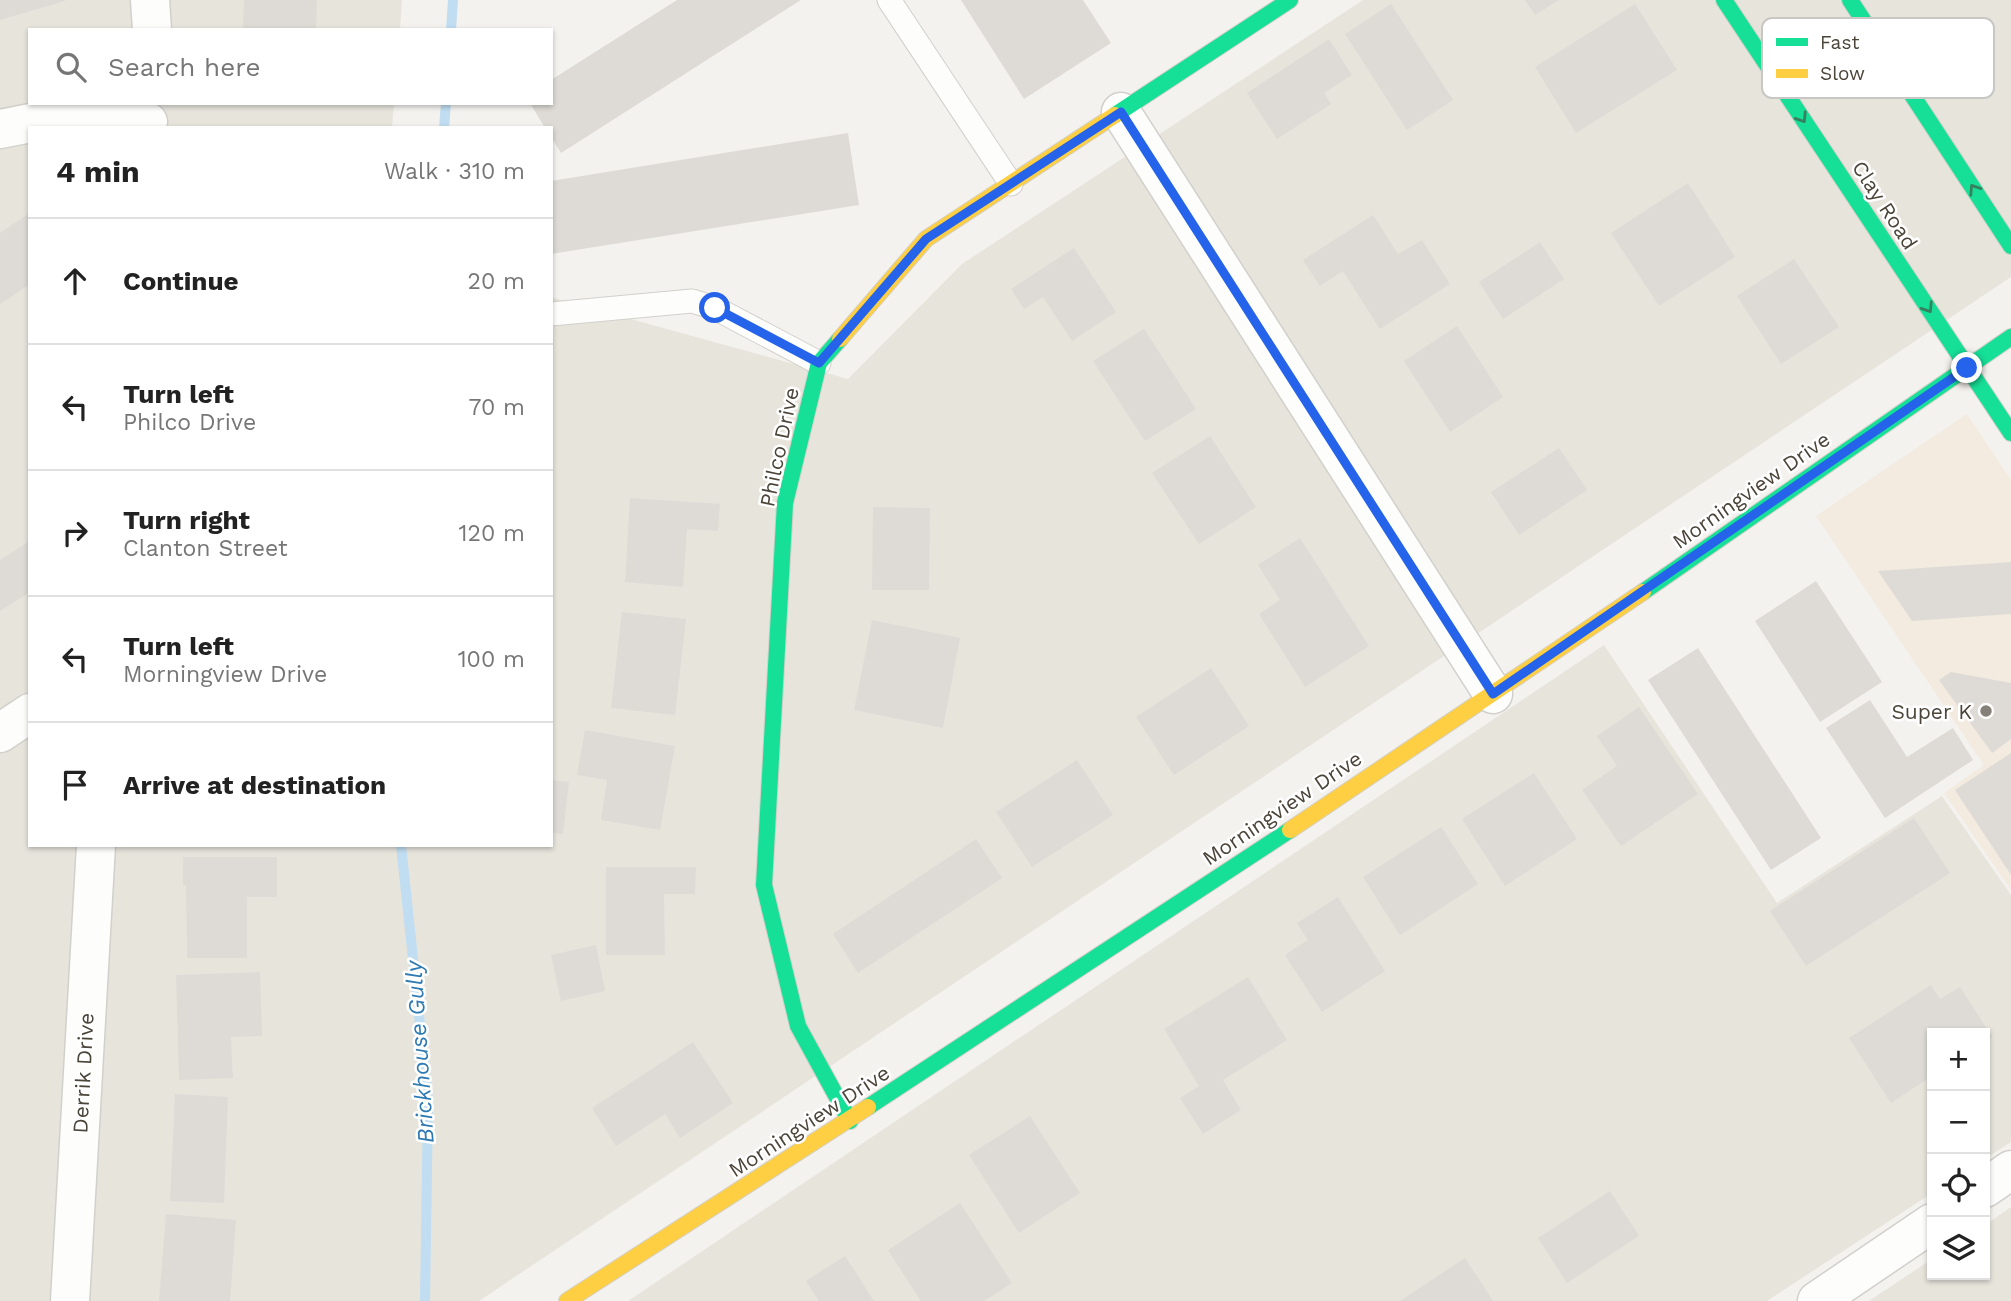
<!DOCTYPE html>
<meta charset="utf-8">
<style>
:root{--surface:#fff;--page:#f2f2f2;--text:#222;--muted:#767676;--line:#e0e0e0}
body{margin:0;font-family:"Work Sans",sans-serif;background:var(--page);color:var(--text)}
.controls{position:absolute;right:21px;bottom:21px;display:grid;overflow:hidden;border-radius:0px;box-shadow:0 2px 5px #0004}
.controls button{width:63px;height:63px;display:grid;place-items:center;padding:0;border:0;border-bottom:2px solid var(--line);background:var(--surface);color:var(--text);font:35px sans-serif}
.stop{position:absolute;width:21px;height:21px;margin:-16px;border:5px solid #2563eb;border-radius:50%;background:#fff}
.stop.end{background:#2563eb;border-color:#fff;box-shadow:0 2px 7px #0008}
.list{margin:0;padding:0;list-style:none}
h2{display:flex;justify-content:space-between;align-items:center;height:91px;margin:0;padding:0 28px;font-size:30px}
h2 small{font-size:23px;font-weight:400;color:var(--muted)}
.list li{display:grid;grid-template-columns:46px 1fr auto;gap:21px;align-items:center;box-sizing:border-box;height:126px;padding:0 28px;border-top:2px solid var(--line)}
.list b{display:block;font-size:26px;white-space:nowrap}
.list p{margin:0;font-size:23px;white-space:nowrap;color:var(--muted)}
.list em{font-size:23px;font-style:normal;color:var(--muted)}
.icon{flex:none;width:38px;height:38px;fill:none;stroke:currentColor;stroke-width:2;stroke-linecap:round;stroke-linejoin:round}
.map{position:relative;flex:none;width:2011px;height:1301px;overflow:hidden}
.search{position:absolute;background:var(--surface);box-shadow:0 2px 5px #0004;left:28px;top:28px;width:525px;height:77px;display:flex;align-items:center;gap:18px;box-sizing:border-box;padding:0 24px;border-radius:0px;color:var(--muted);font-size:26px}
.panel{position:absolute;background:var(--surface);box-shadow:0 2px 5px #0004;left:28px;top:126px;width:525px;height:721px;border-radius:0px}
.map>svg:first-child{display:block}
.residential{fill:#e7e4dc}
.commercial{fill:#f3ebdf}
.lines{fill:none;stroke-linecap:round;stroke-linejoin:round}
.stream{stroke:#c0ddf1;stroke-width:10}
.building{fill:#dedbd6}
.lane-casing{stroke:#d2d0cb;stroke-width:25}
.street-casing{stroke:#d2d0cb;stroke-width:41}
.fast-casing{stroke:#d3cfc5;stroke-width:18}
.slow-casing{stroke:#d3cfc5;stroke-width:18}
.lane{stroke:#fdfdfc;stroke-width:23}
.street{stroke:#fdfdfc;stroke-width:38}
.fast{stroke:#16e098;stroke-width:16}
.slow{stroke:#ffcf43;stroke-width:16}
.oneway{stroke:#36825f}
.route{stroke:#2563eb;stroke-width:9}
.poi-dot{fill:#868178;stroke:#fff;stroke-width:2.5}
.labels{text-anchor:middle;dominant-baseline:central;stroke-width:5;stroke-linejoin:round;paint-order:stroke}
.street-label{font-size:21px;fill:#4b4439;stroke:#fff}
.poi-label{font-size:21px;fill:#4b4439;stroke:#fff;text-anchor:end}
.water-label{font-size:23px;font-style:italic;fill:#2e7ab2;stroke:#fff}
.key{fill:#fff;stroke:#c9c7c4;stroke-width:2}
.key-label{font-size:19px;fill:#4b4439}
</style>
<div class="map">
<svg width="2011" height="1301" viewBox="0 0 2011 1301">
<rect width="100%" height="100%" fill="#f4f2ee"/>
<!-- residential -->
<g class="residential">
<path d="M0 0H402L400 30H30V103H394L392 128H30V845H551V297L848 379 962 264 1363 0H2011V277L479 1301H0Z"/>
<path d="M1604 645 1777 903 1942 796 2011 895V1142L1985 1159V1033H1932V1193L1767 1301H628Z"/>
<path d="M2011 1207V1301H1869L1932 1259V1275H1985V1225Z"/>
</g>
<!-- commercial -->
<path class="commercial" d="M1967 414 2011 480V890L1944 793 1984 765 1816 516Z"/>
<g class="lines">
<!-- stream -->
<g class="stream">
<path d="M451 30 453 0"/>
<path d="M444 128 446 103"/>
<path d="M401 845 428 1101 425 1301"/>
</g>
</g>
<!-- building -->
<g class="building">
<path d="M0 0H65V1L0 20Z"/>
<path d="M244 0H317L316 30H243Z"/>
<path d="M677 0H801L561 153 551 137V128H545L530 103H551V80Z"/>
<path d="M961 0H1083L1111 43 1024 99Z"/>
<path d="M1525 0H1559L1535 15Z"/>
<path d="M1391 4 1453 100 1407 130 1345 34Z"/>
<path d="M1635 4 1677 70 1576 133 1535 67Z"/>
<path d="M1329 39 1352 75 1324 93 1331 104 1277 139 1247 93Z"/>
<path d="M848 133 859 205 551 254V181Z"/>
<path d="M1688 183 1735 257 1659 306 1611 233Z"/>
<path d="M30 213V284L0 304V233Z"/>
<path d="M1373 215 1398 254 1422 240 1450 284 1380 329 1343 271 1320 286 1303 260Z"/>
<path d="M1540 242 1564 279 1503 319 1479 282Z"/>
<path d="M1074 248 1116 312 1072 341 1043 297 1024 309 1011 289Z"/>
<path d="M1794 259 1839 327 1781 364 1737 296Z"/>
<path d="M1457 326 1503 397 1450 432 1404 361Z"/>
<path d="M1144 329 1196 409 1145 441 1093 361Z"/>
<path d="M1210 436 1256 507 1199 544 1152 473Z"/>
<path d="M1559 448 1587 490 1519 535 1491 492Z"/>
<path d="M630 498 720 504 718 531 687 529 683 587 625 582Z"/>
<path d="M873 507 930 508 929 590H872Z"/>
<path d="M1300 538 1369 646 1305 687 1259 614 1280 600 1258 565Z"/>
<path d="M30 541V592L0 611V560Z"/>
<path d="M2011 562V614L1912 621 1878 571Z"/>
<path d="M1816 581 1882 682 1820 722 1755 621Z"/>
<path d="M622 612 686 619 675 715 611 708Z"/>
<path d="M872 620 960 638 943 728 854 710Z"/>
<path d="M1698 648 1821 838 1771 870 1648 680Z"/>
<path d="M1211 668 1249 726 1174 775 1136 717Z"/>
<path d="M1951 672 2011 683V739L1992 753 1939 680Z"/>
<path d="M1870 700 1907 757 1953 728 1973 760 1885 818 1826 728Z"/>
<path d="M1639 707 1698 794 1621 846 1582 790 1617 766 1597 736Z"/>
<path d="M585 730 675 746 660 830 601 820 607 780 577 775Z"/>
<path d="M2011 753V875L1955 790Z"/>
<path d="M1077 760 1113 815 1032 867 996 812Z"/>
<path d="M1534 773 1577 839 1505 886 1462 819Z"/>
<path d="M551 780 569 782 563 834 551 833Z"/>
<path d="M1914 818 1950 873 1806 966 1770 911Z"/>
<path d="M1441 827 1478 884 1400 935 1363 877Z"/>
<path d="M976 839 1002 878 858 973 833 934Z"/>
<path d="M183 857H277V897H247V958H187L186 885H183Z"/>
<path d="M606 867H696L695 894H664L665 955H606Z"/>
<path d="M1338 897 1385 971 1322 1012 1285 955 1308 940 1297 923Z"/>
<path d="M596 945 605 991 561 1001 551 955Z"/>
<path d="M260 972 262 1036 231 1037 233 1078 179 1080 176 975Z"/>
<path d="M1248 977 1287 1040 1223 1080 1241 1110 1203 1134 1180 1098 1199 1086 1164 1029Z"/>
<path d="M1931 985 1940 999 1960 987 1992 1037 1985 1042V1033H1932V1076L1891 1103 1849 1038Z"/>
<path d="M693 1042 733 1103 680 1138 665 1114 616 1146 592 1108Z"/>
<path d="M175 1094 228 1097 224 1203 170 1201Z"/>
<path d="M1030 1116 1080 1193 1019 1233 969 1155Z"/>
<path d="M1610 1191 1639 1236 1567 1283 1538 1238Z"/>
<path d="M960 1203 1012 1283 984 1301H921L888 1250Z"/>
<path d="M166 1214 236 1220 230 1301H159Z"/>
<path d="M845 1256 874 1301H819L806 1281Z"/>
<path d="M1465 1258 1493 1301H1400Z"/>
</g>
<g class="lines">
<defs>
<g id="lane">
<path d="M889 0 1011 184"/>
<path d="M551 314 692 301 715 308 819 363"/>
</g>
<g id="street">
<path d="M150 0 152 30"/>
<path d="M1121 112 1493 694"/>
<path d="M0 129 56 118 148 122"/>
<path d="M0 733 30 713"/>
<path d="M1985 1188 2011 1170"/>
<path d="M70 1301 96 845"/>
<path d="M1817 1301 1932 1223"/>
</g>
<g id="fast">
<path d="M1724 0 2011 433"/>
<path d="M1850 0 2011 246"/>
<path d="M1115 115 1290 0"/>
<path d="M840 339 819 363 785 503 764 885 798 1026 850 1121"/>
<path d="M1643 592 2011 337"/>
<path d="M868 1107 1290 830"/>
</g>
<g id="slow">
<path d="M840 339 926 239 1115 115"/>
<path d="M1290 830 1643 592"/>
<path d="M567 1301 868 1107"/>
</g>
</defs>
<!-- lane casing -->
<use href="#lane" class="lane-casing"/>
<!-- street casing -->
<use href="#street" class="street-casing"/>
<!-- fast casing -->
<use href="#fast" class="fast-casing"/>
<!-- slow casing -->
<use href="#slow" class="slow-casing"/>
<!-- lane -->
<use href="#lane" class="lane"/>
<!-- street -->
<use href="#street" class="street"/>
<!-- fast -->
<use href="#fast" class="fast"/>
<!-- slow -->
<use href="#slow" class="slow"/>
</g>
<!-- one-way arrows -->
<defs><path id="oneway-chevron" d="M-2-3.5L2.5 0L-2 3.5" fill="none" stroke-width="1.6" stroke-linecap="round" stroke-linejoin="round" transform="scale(1.75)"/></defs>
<g class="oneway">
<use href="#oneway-chevron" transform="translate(1802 118) rotate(57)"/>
<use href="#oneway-chevron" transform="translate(1974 189) rotate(-123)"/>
<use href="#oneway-chevron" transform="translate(1928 308) rotate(57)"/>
</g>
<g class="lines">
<!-- route -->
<path class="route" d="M715 308 819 363 926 239 1121 112 1493 694 1967 368"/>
</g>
<!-- markers -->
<circle class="poi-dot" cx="1986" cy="711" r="7"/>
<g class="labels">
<!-- street labels -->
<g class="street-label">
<text transform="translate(1885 205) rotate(57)">Clay Road</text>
<text transform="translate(779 447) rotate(-78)">Philco Drive</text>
<text transform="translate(1751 490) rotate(-35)">Morningview Drive</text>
<text transform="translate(1282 808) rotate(-34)">Morningview Drive</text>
<text transform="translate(83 1073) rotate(-87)">Derrik Drive</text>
<text transform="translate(809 1121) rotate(-33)">Morningview Drive</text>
</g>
<!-- poi labels -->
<g class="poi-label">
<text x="1972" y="711">Super K</text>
</g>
<!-- water labels -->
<g class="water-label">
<text transform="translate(420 1052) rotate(-94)">Brickhouse Gully</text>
</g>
</g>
<!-- legend -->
<rect x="1762" y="18" width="232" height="80" rx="10" class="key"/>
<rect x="1776" y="38" width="32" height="8" fill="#16e098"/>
<rect x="1776" y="69" width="32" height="9" fill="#ffcf43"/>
<g class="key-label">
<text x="1820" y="49">Fast</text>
<text x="1820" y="80">Slow</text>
</g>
</svg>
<div class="controls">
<button>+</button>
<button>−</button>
<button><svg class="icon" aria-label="locate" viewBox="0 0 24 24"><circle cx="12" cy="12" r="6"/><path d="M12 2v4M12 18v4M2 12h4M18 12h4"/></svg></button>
<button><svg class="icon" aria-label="layers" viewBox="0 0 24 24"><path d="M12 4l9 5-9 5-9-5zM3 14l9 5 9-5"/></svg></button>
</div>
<div class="stop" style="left:715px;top:308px"></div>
<div class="stop end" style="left:1967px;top:368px"></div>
<div class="search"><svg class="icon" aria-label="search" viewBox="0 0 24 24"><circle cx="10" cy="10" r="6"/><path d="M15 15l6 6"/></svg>Search here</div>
<section class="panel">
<h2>4 min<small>Walk · 310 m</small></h2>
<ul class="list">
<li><svg class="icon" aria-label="ahead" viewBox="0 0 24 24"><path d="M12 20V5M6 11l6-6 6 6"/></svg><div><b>Continue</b></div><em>20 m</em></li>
<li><svg class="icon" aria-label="left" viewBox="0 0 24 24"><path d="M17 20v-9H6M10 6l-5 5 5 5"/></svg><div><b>Turn left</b><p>Philco Drive</p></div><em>70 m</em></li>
<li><svg class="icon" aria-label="right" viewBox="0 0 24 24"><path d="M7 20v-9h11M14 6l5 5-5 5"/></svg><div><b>Turn right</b><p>Clanton Street</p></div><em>120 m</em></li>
<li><svg class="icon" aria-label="left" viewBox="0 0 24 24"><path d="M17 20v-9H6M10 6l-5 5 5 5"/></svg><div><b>Turn left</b><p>Morningview Drive</p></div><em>100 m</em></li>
<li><svg class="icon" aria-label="arrive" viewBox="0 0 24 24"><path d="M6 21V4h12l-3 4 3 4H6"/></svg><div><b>Arrive at destination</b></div></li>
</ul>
</section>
</div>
